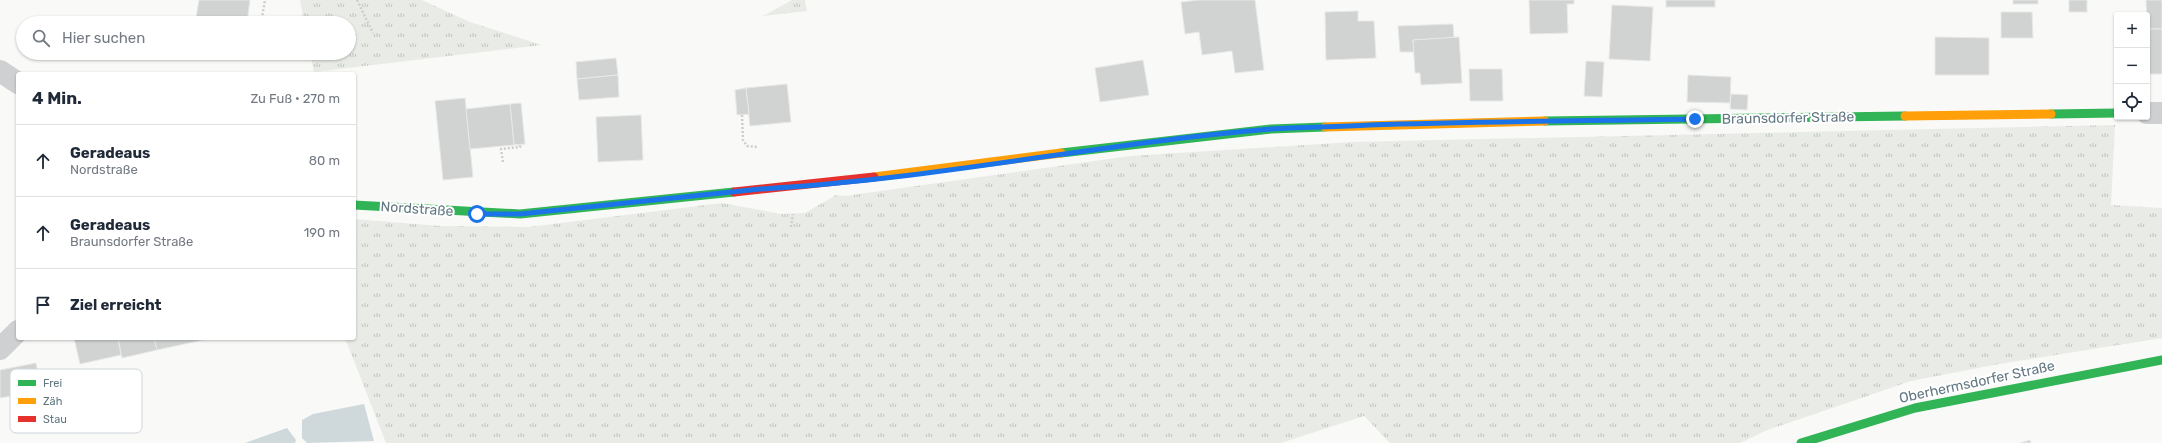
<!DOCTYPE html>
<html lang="de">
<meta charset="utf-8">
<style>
:root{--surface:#fff;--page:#f6f6f7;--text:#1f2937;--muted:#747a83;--line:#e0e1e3}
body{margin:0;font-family:Rubik,sans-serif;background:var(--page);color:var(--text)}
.controls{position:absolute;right:12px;top:12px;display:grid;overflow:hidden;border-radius:4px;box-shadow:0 1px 3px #0004}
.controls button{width:36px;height:36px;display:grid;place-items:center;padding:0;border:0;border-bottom:1px solid var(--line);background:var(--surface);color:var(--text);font:20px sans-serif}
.stop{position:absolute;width:12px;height:12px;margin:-9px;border:3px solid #1a73e8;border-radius:50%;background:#fff}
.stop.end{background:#1a73e8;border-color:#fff;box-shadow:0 1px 4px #0008}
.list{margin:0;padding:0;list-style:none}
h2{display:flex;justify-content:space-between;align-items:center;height:52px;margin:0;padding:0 16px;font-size:17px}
h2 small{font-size:13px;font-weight:400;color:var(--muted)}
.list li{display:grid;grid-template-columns:26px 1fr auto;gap:12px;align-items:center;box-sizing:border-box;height:72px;padding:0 16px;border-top:1px solid var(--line)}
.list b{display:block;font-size:15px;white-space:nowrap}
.list p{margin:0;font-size:13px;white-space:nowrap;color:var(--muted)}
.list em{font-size:13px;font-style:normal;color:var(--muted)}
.icon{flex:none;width:22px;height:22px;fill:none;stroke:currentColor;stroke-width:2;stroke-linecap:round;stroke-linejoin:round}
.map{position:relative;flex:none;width:2162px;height:443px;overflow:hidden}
.search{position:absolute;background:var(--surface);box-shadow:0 1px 3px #0004;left:16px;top:16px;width:340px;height:44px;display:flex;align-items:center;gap:10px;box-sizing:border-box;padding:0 14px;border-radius:22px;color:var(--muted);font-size:15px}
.panel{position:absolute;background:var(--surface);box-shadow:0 1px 3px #0004;left:16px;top:72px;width:340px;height:268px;border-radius:4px}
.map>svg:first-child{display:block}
.grass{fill:url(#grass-tufts)}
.water{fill:#cfd9db}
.building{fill:#d1d3d3;stroke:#e8e8e8}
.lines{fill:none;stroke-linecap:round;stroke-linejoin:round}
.path{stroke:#cccece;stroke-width:2.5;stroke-dasharray:2 2;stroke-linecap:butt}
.street{stroke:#ced0d1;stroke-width:22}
.fast{stroke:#30b455;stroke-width:9}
.slow{stroke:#ff9f0a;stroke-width:9}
.jam{stroke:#e5322d;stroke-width:9}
.route{stroke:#1a73e8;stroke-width:5}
.labels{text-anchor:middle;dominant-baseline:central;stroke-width:4;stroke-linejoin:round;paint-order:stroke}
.street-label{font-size:14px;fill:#637883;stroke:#fff}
.key{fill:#fff;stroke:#d0d6da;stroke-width:1}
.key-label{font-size:11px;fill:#637883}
</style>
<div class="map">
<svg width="2162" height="443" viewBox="0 0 2162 443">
<defs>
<pattern id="grass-tufts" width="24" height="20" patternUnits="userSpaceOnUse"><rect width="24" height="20" fill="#e9ece6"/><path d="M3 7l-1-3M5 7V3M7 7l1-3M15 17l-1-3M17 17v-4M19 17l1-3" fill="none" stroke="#c0c4c0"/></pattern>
</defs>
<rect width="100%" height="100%" fill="#f9f9f8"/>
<!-- grass -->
<g class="grass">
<path d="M300 0H422L470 22 542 45 314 72 310 53H349V23H304Z"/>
<path d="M792 0H805L807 11 763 16Z"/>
<path d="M2115 125 2111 205 2162 208V338L1999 364 1911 381 1765 431 1740 443H1390L1364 416 1281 443H386L345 338H354V219L440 226 529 227 722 203 781 214 805 213 836 195 845 196 1130 156 1352 142Z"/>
</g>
<!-- water -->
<g class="water">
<path d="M364 404 374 441 307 443 302 438V420L313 414Z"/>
<path d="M287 428 296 440 295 443H245Z"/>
</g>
<!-- building -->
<g class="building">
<path d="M199 0H250L247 23H195Z"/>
<path d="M1199 0H1255L1264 70 1235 73 1232 51 1202 55 1199 32 1185 34 1181 2Z"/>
<path d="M1529 0H1574V4H1567L1568 33 1530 34Z"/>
<rect x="1666" y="0" width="49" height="7"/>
<rect x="2013" y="0" width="25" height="4"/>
<rect x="2069" y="0" width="18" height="12"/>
<path d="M2146 0H2162V29H2147Z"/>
<path d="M1612 5 1653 7 1650 61 1609 59Z"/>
<path d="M1358 11V21H1374L1376 58 1326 60 1325 12Z"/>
<path d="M2001 12H2032L2033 38H2001Z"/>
<path d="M1453 24 1454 38 1413 40 1414 52H1400L1398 26Z"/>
<rect x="2147" y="29" width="15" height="45"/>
<path d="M1459 37 1462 83 1421 85 1420 73H1415L1413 40Z"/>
<path d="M1935 37 1989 38V75H1935Z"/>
<path d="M616 58 618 75 577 79 576 62Z"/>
<path d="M1143 60 1149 95 1100 102 1095 68Z"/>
<path d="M1586 61 1604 62 1602 97 1584 96Z"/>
<path d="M1469 69H1502L1503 101H1470Z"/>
<path d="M618 75 619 97 579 100 577 79Z"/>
<path d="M1688 75 1731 77 1730 103 1687 102Z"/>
<path d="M787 84 791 122 750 126 746 88Z"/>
<path d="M746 88 749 114 737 115 735 90Z"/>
<path d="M1731 94 1748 95 1747 110 1730 109Z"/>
<path d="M465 98 473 177 443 180 435 101Z"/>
<path d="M521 103 525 144 514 145 510 104Z"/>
<path d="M510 104 514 145 470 149 466 109Z"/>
<path d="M641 115 643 160 598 162 596 117Z"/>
<path d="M74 338H118L121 355 80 364Z"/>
<path d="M118 338H154L157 350 122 358Z"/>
<path d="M154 338H212L157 350Z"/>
<path d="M36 363 41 391 0 398V370Z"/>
<path d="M2030 440 2031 443H2020Z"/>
</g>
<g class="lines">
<!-- path -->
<g class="path">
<path d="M357 0 373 33"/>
<path d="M261 23 265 0"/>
<path d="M742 115 743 140 747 146 757 147"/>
<path d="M503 162 501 149 520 147V144"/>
<path d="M791 227 793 214"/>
</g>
<!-- street -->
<g class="street">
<path d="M0 71 18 83"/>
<path d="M2147 113H2162"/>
<path d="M0 349 18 331"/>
</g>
<!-- fast -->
<g class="fast">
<path d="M2051 114 2117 113"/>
<path d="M1545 121 1905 116"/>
<path d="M1061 153 1271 129 1325 127"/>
<path d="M354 205 520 214 734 192"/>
<path d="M1801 443 1915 408 2162 360"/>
</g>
<!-- slow -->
<g class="slow">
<path d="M1905 116 2051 114"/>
<path d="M1325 127 1545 121"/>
<path d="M874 177 1061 153"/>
</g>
<!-- jam -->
<path class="jam" d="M734 192 874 177"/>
</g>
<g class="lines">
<!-- route -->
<path class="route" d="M477 214H520L760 189C931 180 1100 143 1271 129 1303 127 1337 127 1369 125 1478 121 1586 121 1695 119"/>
</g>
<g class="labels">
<!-- street labels -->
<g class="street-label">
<text transform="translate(1788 118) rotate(-1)">Braunsdorfer Straße</text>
<text transform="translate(417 209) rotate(4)">Nordstraße</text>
<text transform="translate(1977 382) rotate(-12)">Oberhermsdorfer Straße</text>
</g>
</g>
<!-- legend -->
<rect x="10" y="369" width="132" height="64" rx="6" class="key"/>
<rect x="18" y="380" width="18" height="6" fill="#30b455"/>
<rect x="18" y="398" width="18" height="6" fill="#ff9f0a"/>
<rect x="18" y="416" width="18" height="6" fill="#e5322d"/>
<g class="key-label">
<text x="43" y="387">Frei</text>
<text x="43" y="405">Zäh</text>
<text x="43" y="423">Stau</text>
</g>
</svg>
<div class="controls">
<button>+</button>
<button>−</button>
<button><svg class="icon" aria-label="locate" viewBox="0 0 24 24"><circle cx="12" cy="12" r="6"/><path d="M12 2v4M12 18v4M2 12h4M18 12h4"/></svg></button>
</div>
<div class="stop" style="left:477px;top:214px"></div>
<div class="stop end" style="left:1695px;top:119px"></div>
<div class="search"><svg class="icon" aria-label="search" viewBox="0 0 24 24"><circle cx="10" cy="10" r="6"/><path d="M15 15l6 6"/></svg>Hier suchen</div>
<section class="panel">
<h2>4 Min.<small>Zu Fuß · 270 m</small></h2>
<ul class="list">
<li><svg class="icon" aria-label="ahead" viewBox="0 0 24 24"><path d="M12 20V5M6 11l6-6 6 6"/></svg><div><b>Geradeaus</b><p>Nordstraße</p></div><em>80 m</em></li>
<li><svg class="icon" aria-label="ahead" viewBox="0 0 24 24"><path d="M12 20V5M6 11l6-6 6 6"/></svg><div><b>Geradeaus</b><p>Braunsdorfer Straße</p></div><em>190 m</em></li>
<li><svg class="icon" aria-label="arrive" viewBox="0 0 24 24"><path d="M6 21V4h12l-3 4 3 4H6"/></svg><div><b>Ziel erreicht</b></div></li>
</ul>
</section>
</div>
